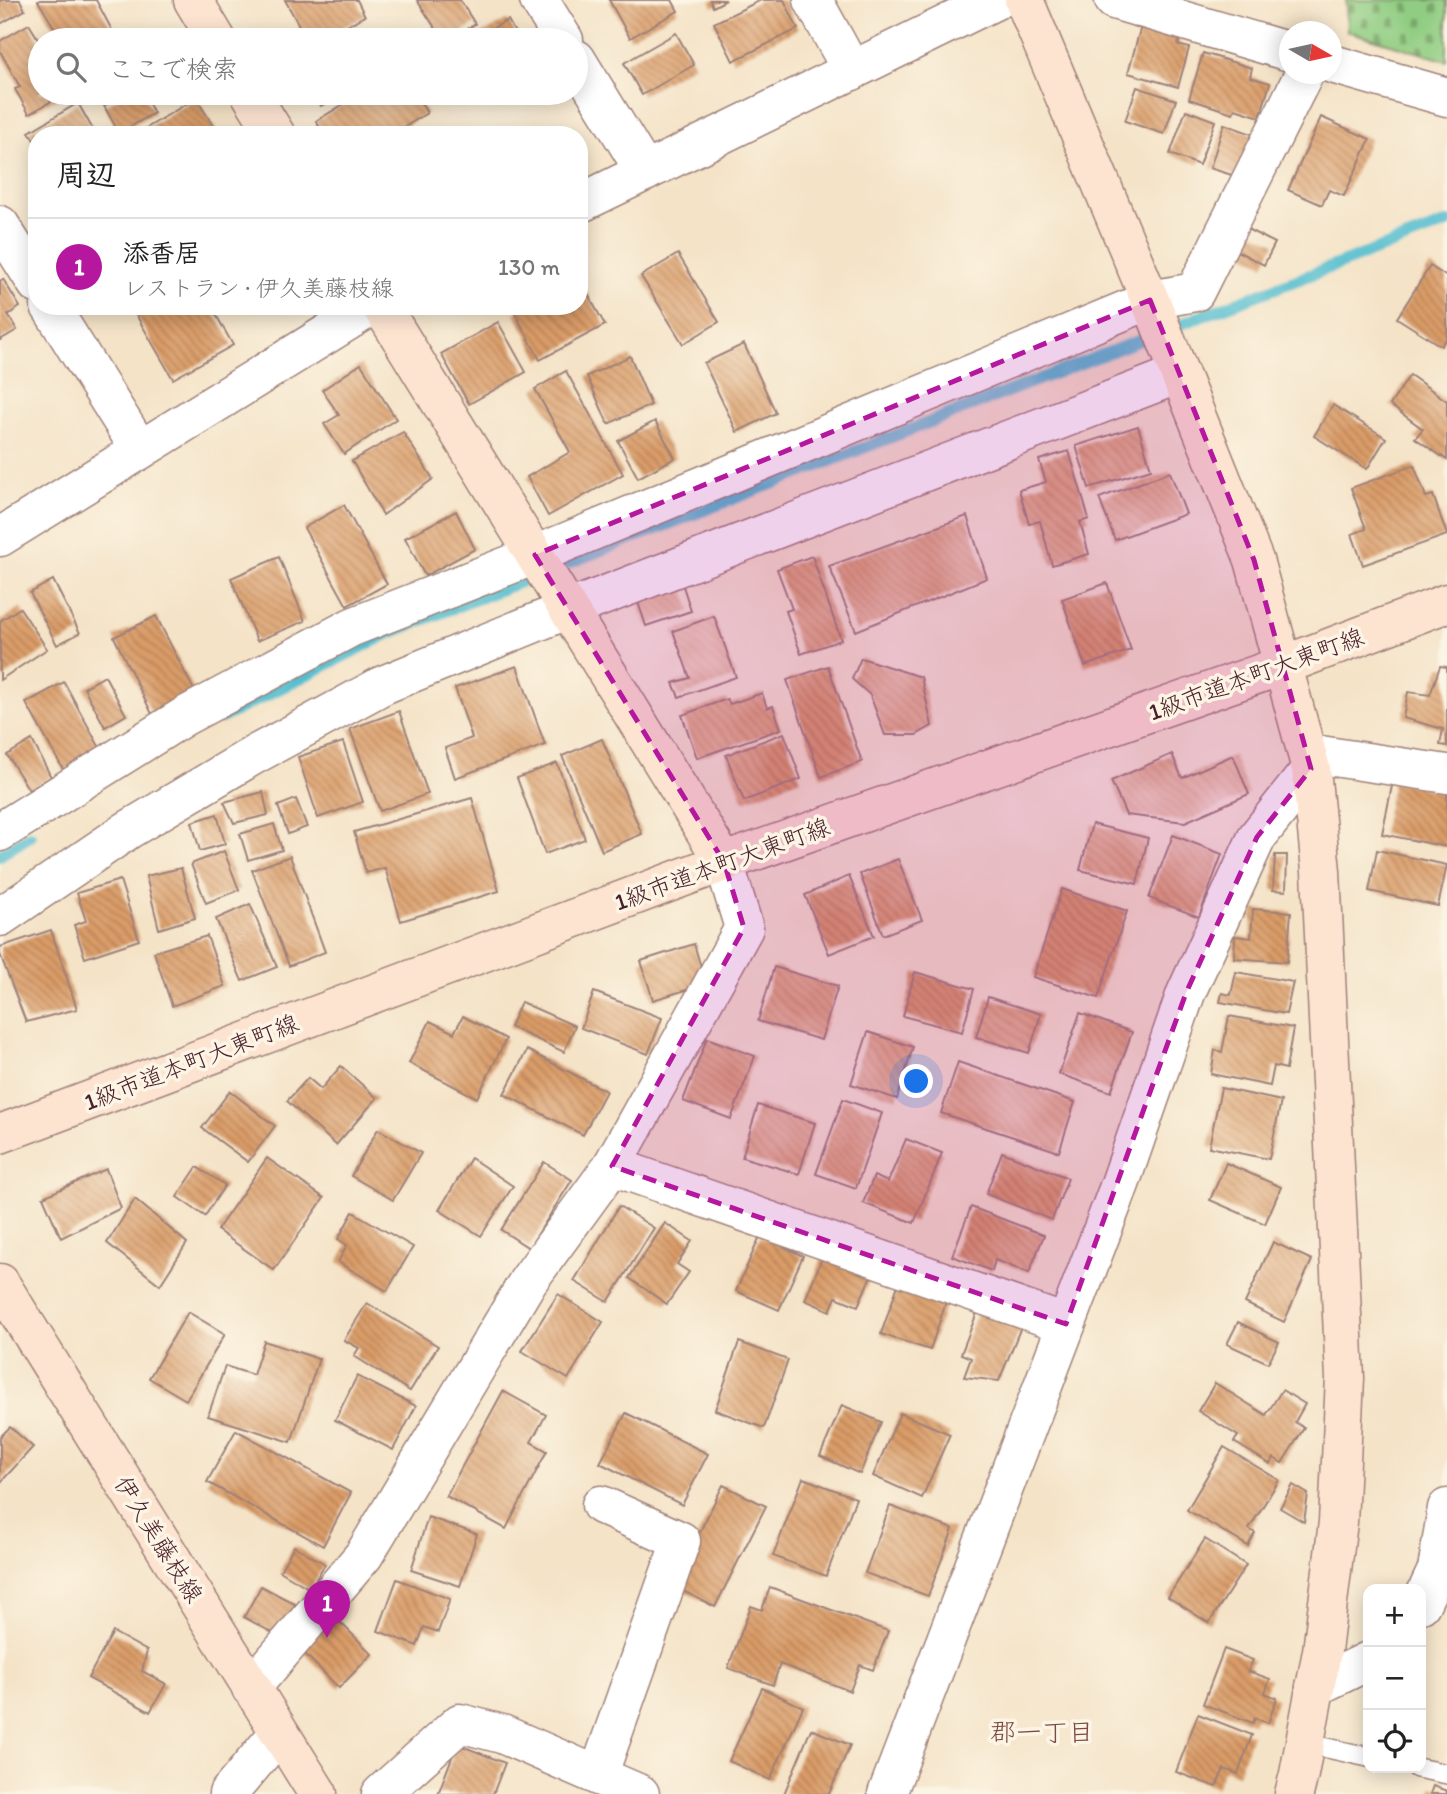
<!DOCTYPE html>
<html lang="ja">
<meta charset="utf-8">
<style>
:root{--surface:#fff;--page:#f2f2f2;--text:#222;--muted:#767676;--line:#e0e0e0;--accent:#b5179e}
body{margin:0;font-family:Itim,"Klee One",sans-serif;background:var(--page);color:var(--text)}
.controls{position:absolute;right:21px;bottom:21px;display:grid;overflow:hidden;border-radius:14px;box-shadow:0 4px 18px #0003}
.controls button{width:63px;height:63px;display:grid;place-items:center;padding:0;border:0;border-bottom:2px solid var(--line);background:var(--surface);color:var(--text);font:35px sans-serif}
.compass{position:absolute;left:1279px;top:21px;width:63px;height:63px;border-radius:50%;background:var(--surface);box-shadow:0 4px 18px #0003;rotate:99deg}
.you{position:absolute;left:917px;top:1082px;width:24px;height:24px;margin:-18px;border:5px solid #fff;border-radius:50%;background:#1a73e8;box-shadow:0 0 0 10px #1a73e833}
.badge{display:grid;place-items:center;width:46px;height:46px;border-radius:50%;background:var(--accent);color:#fff;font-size:23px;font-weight:700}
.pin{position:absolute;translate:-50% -58px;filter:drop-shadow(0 2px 4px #0008)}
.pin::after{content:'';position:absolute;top:37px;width:24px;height:21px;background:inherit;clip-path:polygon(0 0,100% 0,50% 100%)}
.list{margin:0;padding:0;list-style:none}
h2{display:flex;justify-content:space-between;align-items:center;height:91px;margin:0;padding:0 28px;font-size:30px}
h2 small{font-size:23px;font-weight:400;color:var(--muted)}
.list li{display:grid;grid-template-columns:46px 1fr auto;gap:21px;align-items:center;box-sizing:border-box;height:98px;padding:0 28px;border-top:2px solid var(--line)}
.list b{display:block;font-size:26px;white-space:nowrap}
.list p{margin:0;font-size:23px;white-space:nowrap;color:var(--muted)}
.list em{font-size:23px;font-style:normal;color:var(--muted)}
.icon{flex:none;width:38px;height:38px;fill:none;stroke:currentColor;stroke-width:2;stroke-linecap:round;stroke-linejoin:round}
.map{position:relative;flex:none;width:1447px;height:1794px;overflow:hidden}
.search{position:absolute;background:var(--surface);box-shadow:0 4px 18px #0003;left:28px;top:28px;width:560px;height:77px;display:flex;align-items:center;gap:18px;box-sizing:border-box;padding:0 24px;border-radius:38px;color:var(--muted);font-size:26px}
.panel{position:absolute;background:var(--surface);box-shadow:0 4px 18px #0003;left:28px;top:126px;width:560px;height:189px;border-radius:28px}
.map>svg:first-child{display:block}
.cemetery{fill:url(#cemetery-stones);stroke:#6d7656;stroke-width:2}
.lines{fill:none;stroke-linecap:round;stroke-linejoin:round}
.stream{stroke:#53bdcf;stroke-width:12}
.building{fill:url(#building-back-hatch)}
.lane-casing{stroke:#9f8179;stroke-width:22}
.street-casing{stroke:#9f8179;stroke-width:41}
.secondary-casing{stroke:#9f8179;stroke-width:41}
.lane{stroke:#fff;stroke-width:19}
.street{stroke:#fff;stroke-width:38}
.secondary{stroke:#fde4d1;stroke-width:38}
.marked{fill:#b5179e;fill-opacity:0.2;stroke:#b5179e;stroke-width:5;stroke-dasharray:14 9;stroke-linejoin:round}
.labels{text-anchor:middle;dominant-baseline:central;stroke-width:7;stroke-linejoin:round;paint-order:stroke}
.street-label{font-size:24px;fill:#4a1f2b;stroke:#fcf5e5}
.neighbourhood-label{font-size:26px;fill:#7c4b40;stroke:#fcf5e5}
</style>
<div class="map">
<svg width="1447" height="1794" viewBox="0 0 1447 1794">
<defs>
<pattern id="cemetery-stones" width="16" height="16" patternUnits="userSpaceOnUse" patternTransform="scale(1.75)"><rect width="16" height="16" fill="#90cd82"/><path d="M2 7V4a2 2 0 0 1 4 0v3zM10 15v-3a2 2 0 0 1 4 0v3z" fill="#78a66b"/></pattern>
<pattern id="building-back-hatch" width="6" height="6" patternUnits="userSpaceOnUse" patternTransform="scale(1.75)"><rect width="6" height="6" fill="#da9c68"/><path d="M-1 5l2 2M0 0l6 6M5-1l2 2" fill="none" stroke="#b37f56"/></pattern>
</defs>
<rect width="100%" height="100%" fill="#fcf5e5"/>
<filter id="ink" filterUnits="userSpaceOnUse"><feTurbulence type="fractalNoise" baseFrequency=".0143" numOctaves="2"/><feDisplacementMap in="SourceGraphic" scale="14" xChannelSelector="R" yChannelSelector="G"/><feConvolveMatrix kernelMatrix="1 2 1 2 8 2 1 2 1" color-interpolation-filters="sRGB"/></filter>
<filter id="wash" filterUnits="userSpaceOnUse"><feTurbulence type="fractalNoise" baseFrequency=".00686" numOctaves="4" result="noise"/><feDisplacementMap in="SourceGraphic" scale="28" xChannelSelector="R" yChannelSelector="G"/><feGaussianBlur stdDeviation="1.57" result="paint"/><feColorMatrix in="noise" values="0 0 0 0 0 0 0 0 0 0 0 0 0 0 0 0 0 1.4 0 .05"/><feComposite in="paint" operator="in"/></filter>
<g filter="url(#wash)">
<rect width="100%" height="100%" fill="#f4e3c7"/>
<!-- cemetery -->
<path class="cemetery" d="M1346 0H1447V61L1347 31Z"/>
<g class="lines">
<!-- stream -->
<g class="stream">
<path d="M221 718 389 633 1207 314 1447 223"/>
<path d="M0 855 30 836"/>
</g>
</g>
<g id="blocks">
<!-- building -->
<g class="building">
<path d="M0 0H20L25 10 0 24Z"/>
<path d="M40 0H96L113 32 99 40H62L38 1Z"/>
<path d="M285 0H357L365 16 319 40H307Z"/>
<path d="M417 0H460L475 24 450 40H443Z"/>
<path d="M609 0H672L678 11 630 38Z"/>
<path d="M710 0H726L713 7Z"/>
<path d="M761 0H784L798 29 733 61 714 23Z"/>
<path d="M508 20 519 40H470Z"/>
<path d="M29 24 40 42V93H66L29 114 15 89 20 87 0 51V41Z"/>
<path d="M1141 26 1181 37 1178 45 1189 48 1178 87 1128 73Z"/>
<path d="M676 33 694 65 642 95 624 63Z"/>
<path d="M1203 53 1252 68 1250 77 1270 83 1260 117 1235 109 1233 113 1189 99Z"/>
<path d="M1137 87 1176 100 1164 134 1125 121Z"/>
<path d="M127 93H143L154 113 119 133 104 106Z"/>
<path d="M314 93H345L321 106Z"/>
<path d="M362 93H415L427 113 392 135H324L316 121Z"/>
<path d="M196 98 216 130 209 135H135Z"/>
<path d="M78 103 96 135H37V145L29 132Z"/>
<path d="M1186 110 1215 121 1199 165 1170 154Z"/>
<path d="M1321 117 1370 139 1344 196 1329 190 1322 205 1288 190Z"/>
<path d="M1224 124 1255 135 1241 178 1210 168Z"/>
<path d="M1245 228 1275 243 1264 265 1235 250Z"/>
<path d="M678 254 719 322 683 344 641 276Z"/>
<path d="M1430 266 1447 277V337L1441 346 1397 318Z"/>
<path d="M579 278 605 325 540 360 515 313 528 306H579Z"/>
<path d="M3 279 20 307 8 315 17 330 0 340V281Z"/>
<path d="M131 306H211L233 345 173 379Z"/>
<path d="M498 322 526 372 469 404 441 354Z"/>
<path d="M744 344 776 413 737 432 704 363Z"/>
<path d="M630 356 651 405 608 424 587 376Z"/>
<path d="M361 364 396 419 344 454 324 424 339 415 322 390Z"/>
<path d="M566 371 623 474 548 516 527 477 570 452 535 389Z"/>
<path d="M1410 375 1447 401V460L1415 438 1423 429 1390 405Z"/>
<path d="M1333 405 1386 438 1367 469 1314 436Z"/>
<path d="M655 421 675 458 638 478 618 441Z"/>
<path d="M1138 426 1151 469 1089 488 1076 446Z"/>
<path d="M403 432 433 479 383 515 352 461Z"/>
<path d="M1069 451 1089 519 1080 522 1089 554 1052 565 1040 521 1029 524 1019 490 1046 482 1039 460Z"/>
<path d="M1414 465 1426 497 1433 495 1447 535 1363 565 1352 534 1366 529 1351 488Z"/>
<path d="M1170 472 1186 514 1115 540 1099 498Z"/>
<path d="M344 505 387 584 347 606 304 528Z"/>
<path d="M456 511 475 549 425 576 405 538Z"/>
<path d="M967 516 987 578 856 631 829 566Z"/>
<path d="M812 556 841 640 801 654 786 611 792 609 777 569Z"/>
<path d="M279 557 305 621 257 641 231 578Z"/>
<path d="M53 580 80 633 57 645 30 593Z"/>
<path d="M1107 583 1131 650 1085 666 1062 599Z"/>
<path d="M683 586 691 611 646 626 638 602Z"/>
<path d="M20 608 47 649 0 680V621Z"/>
<path d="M156 616 198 698 155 720 114 637Z"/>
<path d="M714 616 736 677 679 697 673 683 690 678 673 631Z"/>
<path d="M861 658 921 677 932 726 916 735H885L870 695 852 679Z"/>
<path d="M517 666 545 745 455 778 445 748 472 738 455 688Z"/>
<path d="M828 666 862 762 821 777 787 680Z"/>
<path d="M1440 666 1447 667V746L1440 745 1443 729 1403 718 1408 692 1430 695Z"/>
<path d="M105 676 126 715 105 727 84 688Z"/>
<path d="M64 682 101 750 64 771 26 703Z"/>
<path d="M762 693 767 708 773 706 781 729 697 758 682 715 727 699 730 704Z"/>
<path d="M399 711 428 794 380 811 350 729Z"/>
<path d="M784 733 801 779 744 801 726 755Z"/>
<path d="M602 739 642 834 602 851 562 756Z"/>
<path d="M32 740 51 777 29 790 7 755Z"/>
<path d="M343 742 363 802 318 818 298 757Z"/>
<path d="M1172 754 1182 778 1233 755 1249 794 1185 822 1126 815 1111 781Z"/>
<path d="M557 763 585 839 545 854 517 778Z"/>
<path d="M1393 781 1447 793V847L1382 834Z"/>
<path d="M263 792 268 815 234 823 224 802Z"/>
<path d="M472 798 499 891 401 921 385 868 366 873 354 832Z"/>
<path d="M296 799 307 827 288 834 278 806Z"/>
<path d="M217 814 225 844 200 851 192 822Z"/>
<path d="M274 824 282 850 248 860 240 834Z"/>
<path d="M1092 824 1148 838 1137 884 1080 870Z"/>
<path d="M1173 835 1222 854 1199 917 1149 898Z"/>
<path d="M1377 850 1447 865 1438 906 1369 891Z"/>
<path d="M224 851 239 890 206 903 191 864Z"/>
<path d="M1275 855H1287L1286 891 1273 890Z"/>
<path d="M290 856 325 952 289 966 252 870Z"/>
<path d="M898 859 922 920 883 935 860 874Z"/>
<path d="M181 868 195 918 159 929 146 876Z"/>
<path d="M849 876 874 936 829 954 805 895Z"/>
<path d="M120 880 139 940 85 958 74 925 86 921 77 893Z"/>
<path d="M1062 889 1127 911 1098 998 1033 977Z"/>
<path d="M250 904 277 967 242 981 216 919Z"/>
<path d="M1253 909 1291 912 1287 962 1234 958 1235 936 1251 938Z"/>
<path d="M51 930 77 1009 26 1022 0 954V947Z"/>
<path d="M207 936 225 986 172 1006 154 952Z"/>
<path d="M694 944 706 984 653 1000 641 961Z"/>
<path d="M774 967 838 986 821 1040 758 1021Z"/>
<path d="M915 972 974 989 962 1032 903 1016Z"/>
<path d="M1236 972 1293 982 1286 1014 1220 1002 1222 993 1231 995Z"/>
<path d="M594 992 662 1018 648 1054 581 1028Z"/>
<path d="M988 997 1041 1014 1029 1053 976 1037Z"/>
<path d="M521 1002 575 1026 564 1052 510 1027Z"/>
<path d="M1080 1013 1132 1032 1111 1092 1059 1074Z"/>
<path d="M463 1016 506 1039 477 1098 409 1063 430 1021 454 1033Z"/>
<path d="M1229 1016 1293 1028 1286 1069 1274 1066 1270 1086 1211 1074 1215 1050 1222 1052Z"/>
<path d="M868 1032 913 1047 897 1099 851 1084Z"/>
<path d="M707 1038 755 1056 731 1119 683 1101Z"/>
<path d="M527 1050 606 1091 583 1135 504 1094Z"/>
<path d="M958 1062 1075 1102 1059 1152 941 1113Z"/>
<path d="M341 1066 377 1098 336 1145 287 1101 308 1078 321 1089Z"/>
<path d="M1221 1088 1281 1101 1269 1159 1209 1147Z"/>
<path d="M230 1091 275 1126 248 1162 202 1128Z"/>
<path d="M843 1099 882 1113 856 1188 816 1174Z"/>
<path d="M758 1105 815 1123 799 1174 742 1157Z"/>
<path d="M378 1129 421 1153 393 1200 351 1176Z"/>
<path d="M906 1139 942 1153 914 1223 863 1203 874 1176 888 1182Z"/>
<path d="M1002 1152 1068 1178 1052 1220 986 1194Z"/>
<path d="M267 1158 324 1198 274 1270 217 1230Z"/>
<path d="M471 1158 513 1186 481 1236 439 1210Z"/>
<path d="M544 1162 572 1180 529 1248 501 1230Z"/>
<path d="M1226 1163 1281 1187 1265 1224 1210 1200Z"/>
<path d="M197 1167 225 1185 205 1216 177 1197Z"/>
<path d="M106 1169 121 1208 61 1238 43 1197Z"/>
<path d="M135 1199 187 1243 160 1285 107 1243Z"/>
<path d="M619 1206 654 1228 608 1302 574 1281Z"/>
<path d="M971 1207 1044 1235 1029 1273 995 1260 992 1271 952 1256Z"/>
<path d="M353 1212 413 1247 387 1291 338 1262 347 1245 338 1239Z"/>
<path d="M665 1223 692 1241 677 1264 689 1272 667 1304 629 1278Z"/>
<path d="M760 1236 803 1256 779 1310 736 1291Z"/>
<path d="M1273 1242 1312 1260 1284 1322 1245 1303Z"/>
<path d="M825 1251 873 1271 858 1306 836 1297 830 1311 805 1300Z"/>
<path d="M900 1279 948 1296 930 1350 881 1334Z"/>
<path d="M558 1294 603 1322 568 1379 522 1351Z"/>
<path d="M367 1303 438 1346 410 1391 354 1356 359 1348 344 1340Z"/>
<path d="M980 1305 1023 1322 999 1381 964 1377 971 1358 961 1354Z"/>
<path d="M188 1312 225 1334 186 1400 149 1378Z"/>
<path d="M1238 1322 1279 1342 1268 1363 1227 1344Z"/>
<path d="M264 1341 319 1359 291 1442 208 1416 225 1366 253 1375Z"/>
<path d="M739 1342 788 1360 764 1428 715 1410Z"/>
<path d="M357 1376 416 1406 393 1450 335 1420Z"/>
<path d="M1215 1383 1266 1415 1282 1390 1305 1404 1295 1422 1304 1428 1282 1463 1274 1458 1270 1464 1234 1442 1238 1436 1198 1411Z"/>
<path d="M503 1391 546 1415 531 1442 547 1451 506 1529 446 1496Z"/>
<path d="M842 1405 881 1422 860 1474 820 1456Z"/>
<path d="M626 1413 708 1454 682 1505 600 1463Z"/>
<path d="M900 1413 950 1434 922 1498 873 1476Z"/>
<path d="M10 1427 33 1447 0 1483V1437Z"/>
<path d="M236 1430 351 1493 323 1546 207 1482Z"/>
<path d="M1224 1447 1279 1480 1249 1529 1255 1533 1248 1546 1187 1510Z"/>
<path d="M803 1478 856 1498 826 1576 773 1556Z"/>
<path d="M723 1485 766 1506 715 1607 673 1586Z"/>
<path d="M1293 1485 1308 1494 1304 1522 1280 1508Z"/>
<path d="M890 1506 953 1529 928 1596 865 1573Z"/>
<path d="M428 1517 477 1534 460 1586 411 1570Z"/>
<path d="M1205 1539 1246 1565 1209 1623 1168 1597Z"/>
<path d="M294 1546 325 1564 310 1589 280 1571Z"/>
<path d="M397 1579 450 1599 438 1632 424 1627 417 1646 378 1631Z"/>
<path d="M261 1586 295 1604 278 1636 244 1617Z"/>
<path d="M770 1587 888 1631 873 1670 860 1665 850 1691 780 1664 773 1685 728 1668 751 1606 762 1610Z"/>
<path d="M334 1616 372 1654 339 1688 301 1650Z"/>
<path d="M113 1632 147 1651 142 1671 166 1684 150 1712 88 1678Z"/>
<path d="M1224 1649 1253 1660 1248 1671 1270 1679 1265 1693 1277 1698 1268 1723 1255 1718 1253 1723 1203 1704Z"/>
<path d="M762 1688 803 1707 770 1780 729 1761Z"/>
<path d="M1198 1714 1252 1735 1238 1774 1224 1769 1216 1787 1176 1772Z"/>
<path d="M811 1729 850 1745 829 1794H784Z"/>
<path d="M457 1744 505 1763 493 1794H438Z"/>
<path d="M1433 1786 1447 1791V1794H1430Z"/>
</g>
</g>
</g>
<g filter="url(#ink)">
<use href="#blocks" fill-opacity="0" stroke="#9f8179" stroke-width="2"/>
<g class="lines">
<defs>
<g id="lane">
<path d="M1305 1743 1368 1757"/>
<path d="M1417 1768 1447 1774"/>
</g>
<g id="street">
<path d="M539 0 564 40"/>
<path d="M813 0 852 71"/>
<path d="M1114 0 1290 52"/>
<path d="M576 59 645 172"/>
<path d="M1332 64 1447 97"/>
<path d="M579 204 996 0"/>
<path d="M0 225 37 284"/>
<path d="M50 306 140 450"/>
<path d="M0 537 372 306"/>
<path d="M1307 753 1447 774"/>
<path d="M0 832 185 716 352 627 535 555 1150 300 1195 292 1304 74"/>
<path d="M0 917 128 830 254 755 383 685 569 609 1179 374"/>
<path d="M612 1166 1066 1324"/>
<path d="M1421 1604 1437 1570 1447 1508"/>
<path d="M1315 1687 1368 1661"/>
<path d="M251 1688 364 1555 528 1281 612 1166 744 928 724 862"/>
<path d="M598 1776 681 1541 601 1505"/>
<path d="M228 1794 279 1733"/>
<path d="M381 1794 460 1723 502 1734 640 1794"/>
<path d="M887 1794 1120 1184 1186 993 1257 837 1311 769"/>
</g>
<g id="secondary">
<path d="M193 0 217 40"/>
<path d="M1024 0 1155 312 1254 560 1311 769 1321 871 1345 1378 1338 1522 1322 1651 1299 1774 1294 1794"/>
<path d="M250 93 276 135"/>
<path d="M381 306 724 862"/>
<path d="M0 1134 724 862 1284 665 1447 603"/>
<path d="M0 1283 318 1794"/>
</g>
</defs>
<!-- lane casing -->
<use href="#lane" class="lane-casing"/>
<!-- street casing -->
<use href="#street" class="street-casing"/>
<!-- secondary casing -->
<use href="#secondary" class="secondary-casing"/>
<!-- lane -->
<use href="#lane" class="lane"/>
<!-- street -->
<use href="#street" class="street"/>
<!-- secondary -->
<use href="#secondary" class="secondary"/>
</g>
</g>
<!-- marked area -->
<path class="marked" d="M1150 300 1254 560 1311 769 1257 837 1186 993 1066 1324 612 1166 744 928 724 862 535 555Z"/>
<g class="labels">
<!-- street labels -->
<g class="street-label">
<text transform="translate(1256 674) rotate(-20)">1級市道本町大東町線</text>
<text transform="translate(722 864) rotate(-20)">1級市道本町大東町線</text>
<text transform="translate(191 1062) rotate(-21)">1級市道本町大東町線</text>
<text transform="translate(159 1539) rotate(58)">伊久美藤枝線</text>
</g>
<!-- neighbourhood labels -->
<g class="neighbourhood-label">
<text x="1042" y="1732">郡一丁目</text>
</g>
</g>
</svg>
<div class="controls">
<button>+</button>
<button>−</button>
<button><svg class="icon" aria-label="locate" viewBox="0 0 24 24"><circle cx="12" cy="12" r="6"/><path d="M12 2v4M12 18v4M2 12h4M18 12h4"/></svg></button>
</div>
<svg class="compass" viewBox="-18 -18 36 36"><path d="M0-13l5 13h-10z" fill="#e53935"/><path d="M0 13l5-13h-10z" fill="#767676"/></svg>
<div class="you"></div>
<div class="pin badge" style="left:327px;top:1638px">1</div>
<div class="search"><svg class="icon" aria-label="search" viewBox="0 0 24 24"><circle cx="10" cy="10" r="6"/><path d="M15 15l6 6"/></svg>ここで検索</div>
<section class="panel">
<h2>周辺<small></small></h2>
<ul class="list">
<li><span class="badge">1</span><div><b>添香居</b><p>レストラン · 伊久美藤枝線</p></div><em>130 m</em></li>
</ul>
</section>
</div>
